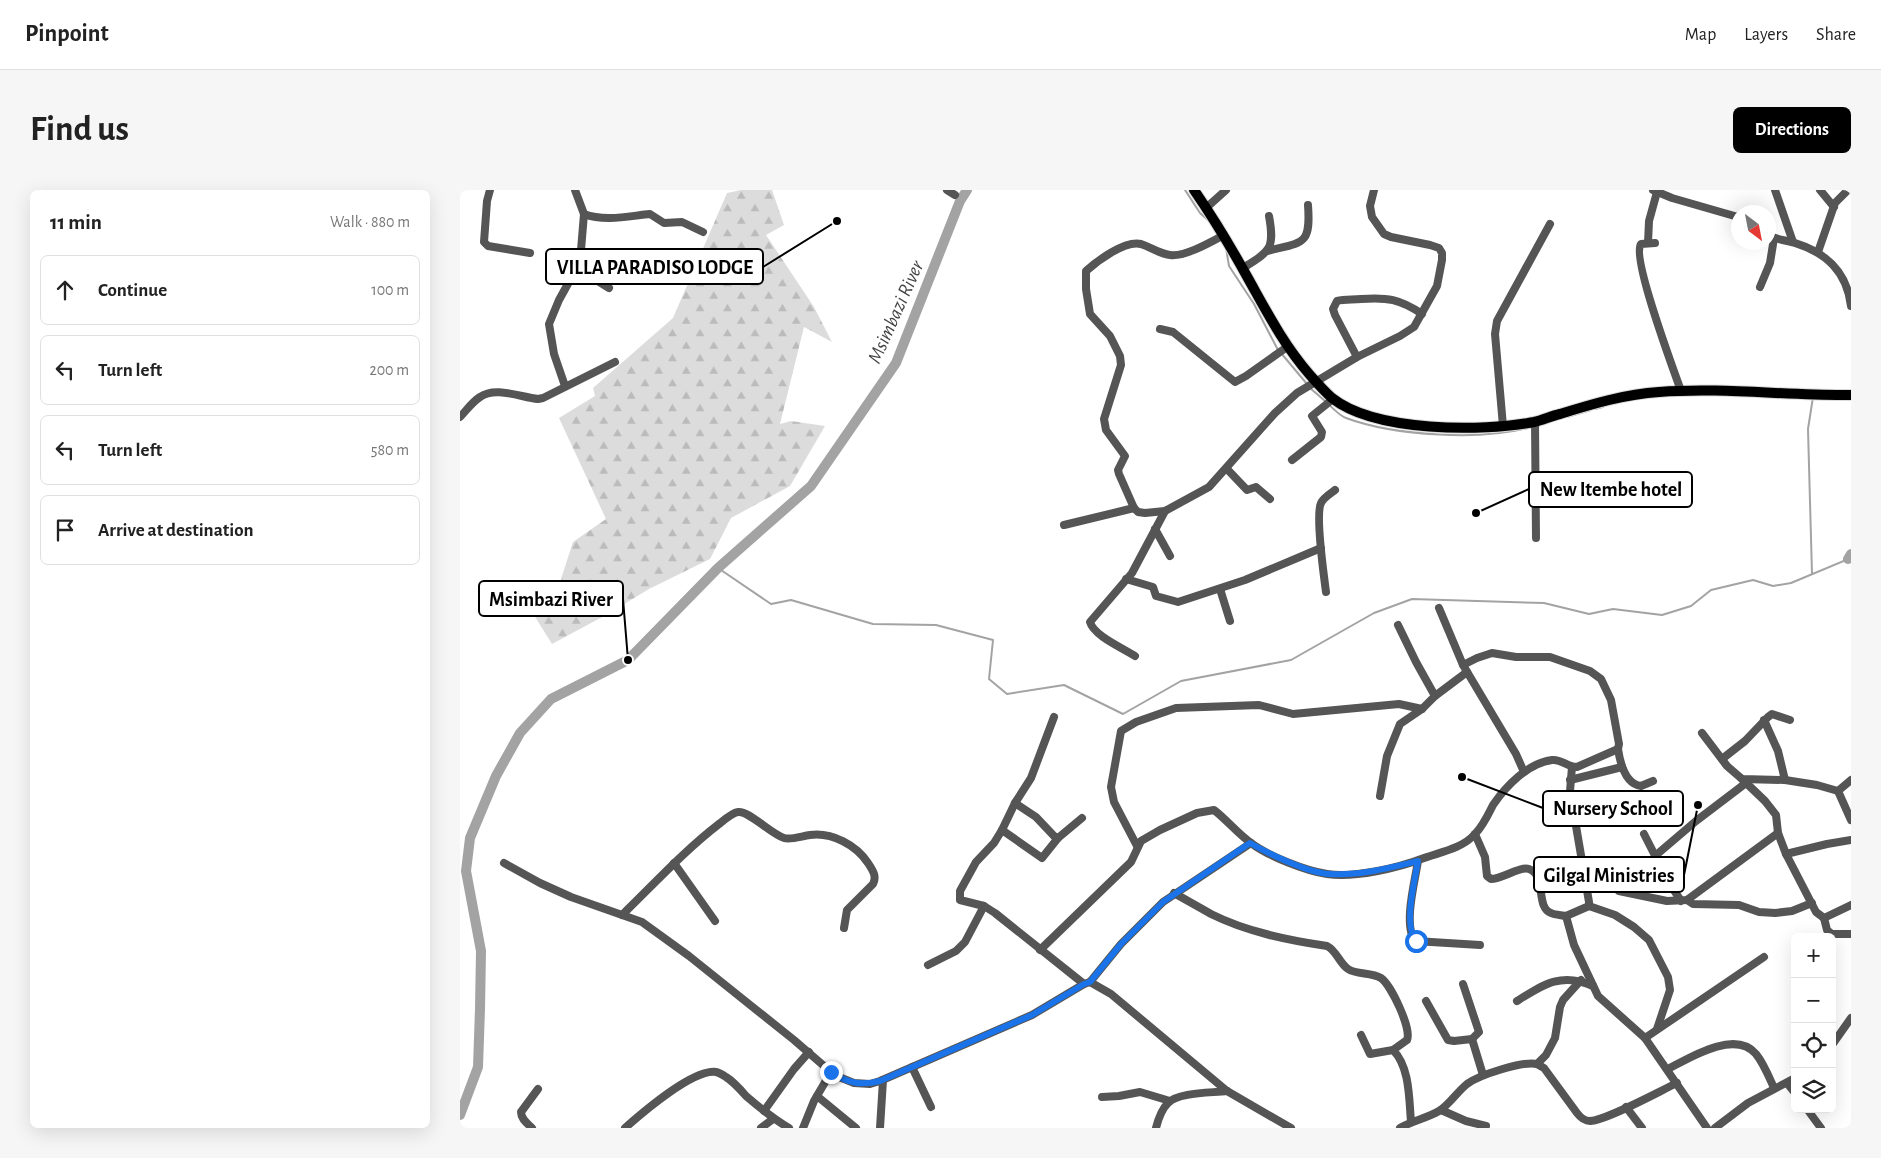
<!DOCTYPE html>
<meta charset="utf-8">
<style>
:root{--surface:#fff;--page:#f6f6f6;--text:#222;--muted:#767676;--line:#e0e0e0;--accent:#000}
body{margin:0;font-family:"Alegreya Sans",sans-serif;background:var(--page);color:var(--text)}
.controls{position:absolute;right:15px;bottom:15px;display:grid;overflow:hidden;border-radius:8px;box-shadow:0 5px 20px #0002}
.controls button{width:45px;height:45px;display:grid;place-items:center;padding:0;border:0;border-bottom:1px solid var(--line);background:var(--surface);color:var(--text);font:25px sans-serif}
.compass{position:absolute;left:1271px;top:15px;width:45px;height:45px;border-radius:50%;background:var(--surface);box-shadow:0 5px 20px #0002;rotate:148deg}
.stop{position:absolute;width:15px;height:15px;margin:-11px;border:4px solid #1a73e8;border-radius:50%;background:#fff}
.stop.end{background:#1a73e8;border-color:#fff;box-shadow:0 1px 5px #0008}
.list{margin:0;padding:0;list-style:none}
h2{display:flex;justify-content:space-between;align-items:center;height:65px;margin:0;padding:0 20px;font-size:21px}
h2 small{font-size:16px;font-weight:400;color:var(--muted)}
.list li{display:grid;grid-template-columns:32px 1fr auto;gap:15px;align-items:center;box-sizing:border-box;height:70px;margin:0 10px 10px;padding:0 10px;border:1px solid var(--line);border-radius:8px}
.list b{display:block;font-size:19px;white-space:nowrap}
.list em{font-size:16px;font-style:normal;color:var(--muted)}
.icon{flex:none;width:28px;height:28px;fill:none;stroke:currentColor;stroke-width:2;stroke-linecap:round;stroke-linejoin:round}
.map{position:relative;flex:none;width:1391px;height:938px;overflow:hidden;border-radius:8px}
header{display:flex;align-items:center;gap:30px;box-sizing:border-box;height:70px;padding:0 25px;background:var(--surface);border-bottom:1px solid var(--line)}
header strong{font-size:24px}
nav{display:flex;gap:28px;margin-inline-start:auto;font-size:18px}
.intro{display:flex;align-items:center;justify-content:space-between;box-sizing:border-box;height:120px;padding:0 30px}
h1{margin:0;font-size:35px}
.button{padding:12px 22px;border-radius:8px;background:var(--accent);color:#fff;font-size:18px;font-weight:700}
main{display:flex;gap:30px;padding:0 30px}
aside{flex:1;background:var(--surface);border-radius:8px;box-shadow:0 5px 20px #0002}
.map>svg:first-child{display:block}
.forest{fill:url(#forest-firs)}
.lines{fill:none;stroke-linecap:round;stroke-linejoin:round}
.stream{stroke:#a3a3a3;stroke-width:2}
.river{stroke:#a3a3a3;stroke-width:10}
.major-casing{stroke:#dbdbdb;stroke-width:12}
.minor{stroke:#555;stroke-width:8}
.major{stroke:#000;stroke-width:10}
.route{stroke:#1a73e8;stroke-width:6}
.labels{text-anchor:middle;dominant-baseline:central;stroke-width:4.5;stroke-linejoin:round;paint-order:stroke}
.water-label{font-size:20px;font-style:italic;fill:#444;stroke:#fff}
.leader{fill:none;stroke:#000;stroke-width:2}
.callout-dot{fill:#000;stroke:#fff;stroke-width:2}
.callout{fill:#fff;stroke:#000;stroke-width:2}
.callout-label{font-size:20px;text-anchor:middle;font-weight:bold;fill:#000}
</style>
<header>
<strong>Pinpoint</strong>
<nav><a>Map</a><a>Layers</a><a>Share</a></nav>
</header>
<div class="intro"><h1>Find us</h1><a class="button">Directions</a></div>
<main>
<aside>
<h2>11 min<small>Walk · 880 m</small></h2>
<ul class="list">
<li><svg class="icon" aria-label="ahead" viewBox="0 0 24 24"><path d="M12 20V5M6 11l6-6 6 6"/></svg><div><b>Continue</b></div><em>100 m</em></li>
<li><svg class="icon" aria-label="left" viewBox="0 0 24 24"><path d="M17 20v-9H6M10 6l-5 5 5 5"/></svg><div><b>Turn left</b></div><em>200 m</em></li>
<li><svg class="icon" aria-label="left" viewBox="0 0 24 24"><path d="M17 20v-9H6M10 6l-5 5 5 5"/></svg><div><b>Turn left</b></div><em>580 m</em></li>
<li><svg class="icon" aria-label="arrive" viewBox="0 0 24 24"><path d="M6 21V4h12l-3 4 3 4H6"/></svg><div><b>Arrive at destination</b></div></li>
</ul>
</aside>
<div class="map">
<svg width="1391" height="938" viewBox="0 0 1391 938">
<defs>
<pattern id="forest-firs" width="22" height="20" patternUnits="userSpaceOnUse" patternTransform="scale(1.25)"><rect width="22" height="20" fill="#dcdcdc"/><path d="M5 1l3.5 6h-7zM16 11l3.5 6h-7z" fill="#bbb"/></pattern>
</defs>
<rect width="100%" height="100%" fill="#fff"/>
<!-- forest -->
<path class="forest" d="M281 0H312L324 35 306 45 354 117 372 152 344 137 320 234 331 231 365 236 330 296 271 328 250 369 189 399 146 425 92 454 62 406 100 392 113 352 146 329 99 228 135 206 133 198 213 128 267 3Z"/>
<g class="lines">
<!-- stream -->
<g class="stream">
<path d="M725 0 740 23 750 32"/>
<path d="M766 58 769 76 794 114 818 160"/>
<path d="M821 163 847 194"/>
<path d="M850 198 865 211"/>
<path d="M868 214C874 219 880 226 886 228 935 246 1022 251 1072 237"/>
<path d="M1135 219 1143 217"/>
<path d="M1107 227 1131 220"/>
<path d="M258 378 311 414 331 410 413 434 476 435 533 450 529 489 547 504 604 495 663 524 721 491 831 470 914 423 952 409 1084 413 1129 424 1153 419 1202 425 1231 416 1251 400 1293 390 1313 396 1331 393 1391 368"/>
<path d="M1352 384 1348 239 1353 207"/>
</g>
<!-- river -->
<g class="river">
<path d="M1388 369 1391 364"/>
<path d="M0 925 18 877 20 819 21 761 6 681 10 648 36 586 60 543 91 509 168 470 258 378 351 296 436 173 500 11 507 0"/>
</g>
<defs>
<path id="major" d="M734 0C754 29 772 59 789 90 808 124 824 155 850 185 857 193 864 201 872 208 915 242 1022 242 1074 232 1083 230 1091 226 1100 224 1132 214 1166 204 1199 202 1263 197 1327 206 1391 205"/>
</defs>
<!-- major casing -->
<use href="#major" class="major-casing"/>
<!-- minor -->
<g class="minor">
<path d="M30 0 27 11 24 52 28 56 70 63"/>
<path d="M115 0 124 24C145 32 169 26 190 24L204 33 222 32 243 42"/>
<path d="M487 0 495 5"/>
<path d="M1193 0 1212 8 1278 27"/>
<path d="M1315 0 1333 52"/>
<path d="M1360 0 1374 17"/>
<path d="M746 18 766 0"/>
<path d="M764 45C751 52 725 67 710 65 700 64 690 57 681 54 665 50 637 71 626 81V99L630 124 650 146 660 166 661 175 644 229 646 240 665 266 658 280 659 284 674 318 678 322 685 323 705 321 749 297 815 223 837 203 897 167 940 146 954 137 977 96 982 70V63L979 58 970 55 931 47 924 44 912 27 910 16 914 0"/>
<path d="M1308 45C1317 50 1326 50 1335 53 1367 63 1387 82 1391 116"/>
<path d="M1188 53 1189 31 1197 2"/>
<path d="M1195 53 1181 54C1171 66 1214 181 1221 201"/>
<path d="M807 61C843 52 851 56 848 15"/>
<path d="M1358 62 1375 13 1388 0"/>
<path d="M120 72 130 86 149 98"/>
<path d="M783 78C810 61 815 59 809 26"/>
<path d="M1300 97 1310 73 1314 48"/>
<path d="M700 139 713 142 775 192 786 186 827 157"/>
<path d="M897 167 875 125 873 119 877 111C885 109 893 110 901 109 927 107 940 109 962 124"/>
<path d="M105 196 94 164 89 134 99 110 120 72 124 24"/>
<path d="M0 227C6 221 12 212 20 207 35 196 60 207 78 209L83 208 155 172"/>
<path d="M1075 232 1076 348"/>
<path d="M1043 236 1035 144 1037 131 1090 34"/>
<path d="M832 270 861 247 862 242 852 226 873 209"/>
<path d="M767 279 787 300 796 297 810 309"/>
<path d="M1074 304 1116 309 1138 307 1147 299 1156 295 1169 296"/>
<path d="M604 335 674 318"/>
<path d="M695 339 710 366"/>
<path d="M666 389 693 397 696 406 718 412 785 390 861 358"/>
<path d="M760 399 770 431"/>
<path d="M866 402C864 386 855 325 861 313 863 308 871 303 875 300"/>
<path d="M979 418 1003 475 1056 564 1064 582"/>
<path d="M938 435 956 472 975 506"/>
<path d="M675 466C663 458 634 446 630 432L672 383 705 321"/>
<path d="M594 527 571 588 555 613 542 640 534 653 516 672 500 701V710L524 716 535 723 624 794"/>
<path d="M1304 530 1318 561 1325 590"/>
<path d="M1242 543 1267 576 1282 589 1325 590 1357 595 1378 601"/>
<path d="M1158 559C1160 572 1165 594 1181 596L1193 591"/>
<path d="M1262 569 1285 551 1308 527 1312 524 1330 530"/>
<path d="M1112 577 1110 601 1129 712V716L1106 726 1114 755 1138 806 1185 848 1247 938"/>
<path d="M1282 589 1305 611 1316 625 1318 643 1326 664 1356 722 1364 728 1391 715"/>
<path d="M1110 590 1162 577"/>
<path d="M1391 590 1378 601 1391 630"/>
<path d="M920 606 927 566 940 534 962 519 975 506 1007 482"/>
<path d="M555 613 576 627 594 646 598 648 622 628"/>
<path d="M542 640 582 668 598 648"/>
<path d="M1015 644 1025 667 1027 686 1031 689C1042 689 1060 676 1069 679 1087 685 1075 717 1091 723 1095 725 1102 725 1106 726"/>
<path d="M1184 644 1208 691 1221 711"/>
<path d="M677 656 654 612 651 597 661 541 676 532 716 518 799 515 833 524 939 514 962 519"/>
<path d="M1326 664 1367 654 1391 650"/>
<path d="M1195 666 1236 631 1286 593"/>
<path d="M958 671C955 691 943 735 955 751L1020 755"/>
<path d="M44 673 80 693 111 707 182 732 229 766 334 850 371 882 379 887 394 893 410 894 420 891 572 825 624 794 630 792 661 754 703 712 791 653"/>
<path d="M214 673 255 731"/>
<path d="M1159 701 1207 711 1227 710 1318 643"/>
<path d="M714 703C726 710 739 717 751 724 787 742 828 750 867 756 877 761 879 773 888 779 897 785 911 782 921 788 931 795 952 839 947 850L933 860"/>
<path d="M1227 710 1233 714 1279 715 1299 722 1315 723 1332 721 1352 713"/>
<path d="M1129 716 1155 725 1174 737 1189 750 1208 787 1210 800 1197 839"/>
<path d="M162 725C194 694 224 661 259 634 264 630 272 623 278 622 288 620 311 644 324 648 331 650 342 646 350 645 372 642 396 655 408 673 413 681 417 686 413 694L387 720 384 738"/>
<path d="M1364 728 1367 740 1372 744H1391"/>
<path d="M580 760 671 672 681 651 700 640 737 623 754 620C767 630 777 643 791 653 808 666 846 681 867 684 895 688 938 678 964 668 981 662 1003 658 1015 644 1023 636 1028 625 1033 615 1046 596 1068 573 1092 570 1102 569 1107 577 1117 577L1158 559 1159 554 1151 510 1141 489 1130 481 1090 467H1056L1032 463 1017 468 1003 475"/>
<path d="M468 775 496 761 505 752 524 716"/>
<path d="M630 792 651 804 767 901 831 938"/>
<path d="M1003 794 1019 842 1012 849"/>
<path d="M966 811 988 850 994 851 1012 849 1023 885"/>
<path d="M1057 811C1084 794 1102 782 1133 796"/>
<path d="M901 845 910 864 933 860C950 877 949 909 951 932"/>
<path d="M1185 848 1304 767"/>
<path d="M1372 855 1391 828"/>
<path d="M1077 874 1086 865 1095 848 1100 817 1103 810 1121 790"/>
<path d="M452 877 471 917"/>
<path d="M1208 879C1229 868 1275 839 1296 864 1304 874 1309 887 1314 898"/>
<path d="M1327 893 1335 903"/>
<path d="M357 906 396 938"/>
<path d="M642 907 659 906 680 902 710 911"/>
<path d="M1166 917 1182 938"/>
<path d="M1347 919 1361 938"/>
<path d="M981 920 1006 931 1026 936"/>
<path d="M304 921 334 879 349 862"/>
<path d="M72 938C67 933 61 929 61 922L78 899"/>
<path d="M165 938C182 923 233 879 256 882 260 883 263 885 266 887 274 892 280 899 286 906 300 918 313 929 329 938"/>
<path d="M301 938 313 929"/>
<path d="M343 938 354 911 371 882"/>
<path d="M420 938 423 890"/>
<path d="M696 938C698 930 702 919 708 913 718 902 752 903 767 901"/>
<path d="M940 938C952 931 967 928 979 921 989 915 997 902 1007 894 1019 885 1062 871 1077 874 1079 875 1082 877 1084 878L1117 923C1120 927 1124 931 1130 931 1147 930 1198 902 1217 893"/>
<path d="M1255 938 1288 913 1335 888"/>
</g>
<!-- major -->
<use href="#major" class="major"/>
</g>
<g class="lines">
<!-- route -->
<path class="route" d="M371 882C387 893 401 896 420 891L572 825 624 794 630 792 661 754 703 712 790 653C809 664 848 683 870 684 900 686 929 678 958 671 955 690 943 735 956 751"/>
</g>
<g class="labels">
<!-- water labels -->
<g class="water-label">
<text transform="translate(436 122) rotate(-66)">Msimbazi River</text>
</g>
</g>
<!-- callouts -->
<path class="leader" d="M377 31L303 77M1016 323L1069 299M168 470L163 409M1002 587L1083 618M1238 615L1224 685"/>
<g class="callout-dot">
<circle cx="377" cy="31" r="5"/>
<circle cx="1016" cy="323" r="5"/>
<circle cx="168" cy="470" r="5"/>
<circle cx="1002" cy="587" r="5"/>
<circle cx="1238" cy="615" r="5"/>
</g>
<g class="callout">
<rect x="86" y="59" width="217" height="35" rx="5"/>
<rect x="1069" y="282" width="163" height="35" rx="5"/>
<rect x="19" y="391" width="144" height="35" rx="5"/>
<rect x="1083" y="601" width="140" height="35" rx="5"/>
<rect x="1074" y="667" width="150" height="35" rx="5"/>
</g>
<g class="callout-label">
<text x="195" y="84">VILLA PARADISO LODGE</text>
<text x="1151" y="306">New Itembe hotel</text>
<text x="91" y="416">Msimbazi River</text>
<text x="1153" y="625">Nursery School</text>
<text x="1149" y="692">Gilgal Ministries</text>
</g>
</svg>
<div class="controls">
<button>+</button>
<button>−</button>
<button><svg class="icon" aria-label="locate" viewBox="0 0 24 24"><circle cx="12" cy="12" r="6"/><path d="M12 2v4M12 18v4M2 12h4M18 12h4"/></svg></button>
<button><svg class="icon" aria-label="layers" viewBox="0 0 24 24"><path d="M12 4l9 5-9 5-9-5zM3 14l9 5 9-5"/></svg></button>
</div>
<svg class="compass" viewBox="-18 -18 36 36"><path d="M0-13l5 13h-10z" fill="#e53935"/><path d="M0 13l5-13h-10z" fill="#767676"/></svg>
<div class="stop" style="left:956px;top:751px"></div>
<div class="stop end" style="left:371px;top:882px"></div>
</div>
</main>
